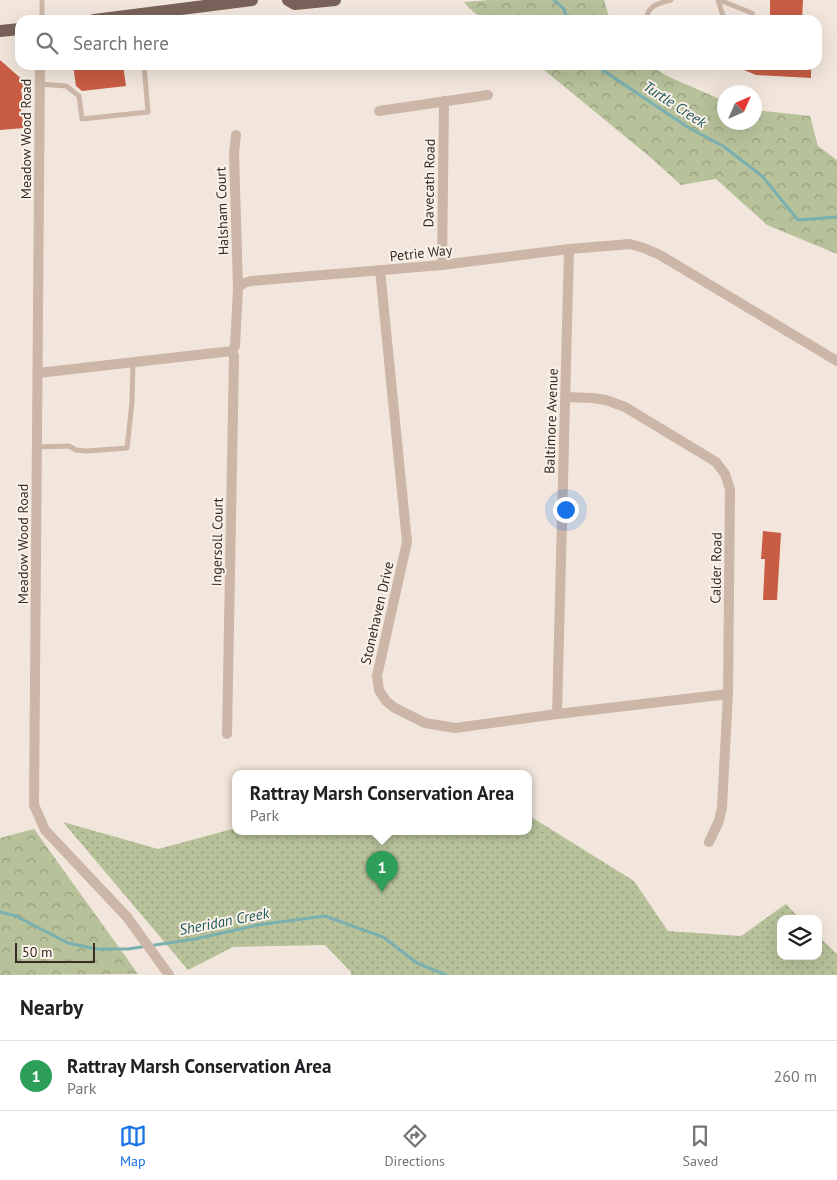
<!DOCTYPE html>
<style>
:root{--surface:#fff;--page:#f2f2f2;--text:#202124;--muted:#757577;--line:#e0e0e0;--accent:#1a73e8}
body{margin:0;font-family:"PT Sans",sans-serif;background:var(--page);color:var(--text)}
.controls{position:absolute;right:15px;bottom:15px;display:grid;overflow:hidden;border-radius:10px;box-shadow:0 5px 20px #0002}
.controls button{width:45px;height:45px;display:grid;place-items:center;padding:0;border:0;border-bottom:1px solid var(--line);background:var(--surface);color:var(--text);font:25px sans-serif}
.compass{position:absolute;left:717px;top:85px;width:45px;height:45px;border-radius:50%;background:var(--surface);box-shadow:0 5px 20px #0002;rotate:45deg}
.scale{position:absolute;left:15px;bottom:12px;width:80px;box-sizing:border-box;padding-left:5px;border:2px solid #372c28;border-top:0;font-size:14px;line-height:18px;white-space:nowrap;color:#372c28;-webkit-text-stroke:4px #faf1e8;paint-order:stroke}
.you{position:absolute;left:565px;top:509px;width:18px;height:18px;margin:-12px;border:4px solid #fff;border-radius:50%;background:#1a73e8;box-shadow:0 0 0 8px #1a73e833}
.badge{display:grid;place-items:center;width:32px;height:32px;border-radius:50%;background:var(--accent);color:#fff;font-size:16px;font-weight:700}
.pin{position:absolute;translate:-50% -41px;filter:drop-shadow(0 1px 2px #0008)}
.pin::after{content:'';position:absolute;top:26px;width:18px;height:15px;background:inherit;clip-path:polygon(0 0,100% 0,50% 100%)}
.popup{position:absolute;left:232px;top:770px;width:300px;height:65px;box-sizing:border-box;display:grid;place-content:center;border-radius:10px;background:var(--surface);filter:drop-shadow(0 1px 4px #0005);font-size:16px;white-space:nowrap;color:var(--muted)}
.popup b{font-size:19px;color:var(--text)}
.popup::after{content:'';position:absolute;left:50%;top:100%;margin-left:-10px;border:10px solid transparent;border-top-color:var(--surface)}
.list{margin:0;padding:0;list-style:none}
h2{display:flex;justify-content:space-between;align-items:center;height:65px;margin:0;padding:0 20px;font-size:21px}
h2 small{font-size:16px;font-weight:400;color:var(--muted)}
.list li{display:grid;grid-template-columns:32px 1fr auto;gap:15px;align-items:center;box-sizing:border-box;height:70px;padding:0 20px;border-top:1px solid var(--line)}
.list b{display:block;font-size:19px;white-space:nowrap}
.list p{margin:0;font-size:16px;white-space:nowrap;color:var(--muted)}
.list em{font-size:16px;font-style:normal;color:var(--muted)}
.icon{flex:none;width:28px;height:28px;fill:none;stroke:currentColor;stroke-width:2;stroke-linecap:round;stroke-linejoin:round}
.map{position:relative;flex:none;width:837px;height:975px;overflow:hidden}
.search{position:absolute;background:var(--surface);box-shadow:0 5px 20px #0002;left:15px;right:15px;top:15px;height:55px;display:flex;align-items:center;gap:12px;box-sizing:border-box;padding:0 18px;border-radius:15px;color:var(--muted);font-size:19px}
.sheet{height:135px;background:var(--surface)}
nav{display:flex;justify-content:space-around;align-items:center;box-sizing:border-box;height:70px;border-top:1px solid var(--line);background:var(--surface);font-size:14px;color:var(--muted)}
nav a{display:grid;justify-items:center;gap:2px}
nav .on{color:var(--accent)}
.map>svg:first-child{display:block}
.forest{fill:url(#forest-crowns)}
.park{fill:url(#park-dots)}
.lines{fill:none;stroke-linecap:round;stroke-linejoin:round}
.stream{stroke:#7ab0af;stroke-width:3}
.building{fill:#c85d44}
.service{stroke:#cbb6a7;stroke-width:5}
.minor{stroke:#cbb6a7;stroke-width:10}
.primary{stroke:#796259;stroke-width:12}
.labels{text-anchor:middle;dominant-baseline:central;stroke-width:4;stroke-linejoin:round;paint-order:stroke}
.street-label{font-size:14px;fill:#372c28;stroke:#faf1e8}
.water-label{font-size:15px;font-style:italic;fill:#1d595a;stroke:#faf1e8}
</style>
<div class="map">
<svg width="837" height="975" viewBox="0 0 837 975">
<defs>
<pattern id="forest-crowns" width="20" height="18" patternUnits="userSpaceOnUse" patternTransform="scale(1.25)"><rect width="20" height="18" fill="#b7c29b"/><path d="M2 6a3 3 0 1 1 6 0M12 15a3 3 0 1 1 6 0" fill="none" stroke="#969e7e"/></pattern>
<pattern id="park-dots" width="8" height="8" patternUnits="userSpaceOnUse" patternTransform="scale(1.25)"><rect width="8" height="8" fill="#b7c29b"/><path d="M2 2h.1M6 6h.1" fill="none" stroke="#969e7e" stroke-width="1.8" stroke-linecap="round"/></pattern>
</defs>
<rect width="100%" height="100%" fill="#f2e6dc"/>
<!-- forest -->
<g class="forest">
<path d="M491 0H604L610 20H483L468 7 464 2Z"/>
<path d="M538 65H650L667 76 724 101V122H754L755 110 810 116 818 146 837 160V254L767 225 716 179 681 185 650 157Z"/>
<path d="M34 829 138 974 0 975V838Z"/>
</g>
<!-- park -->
<path class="park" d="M528 815 634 881 668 931 741 936 786 904 800 919H781V956H818V936L837 954V975H351V972L325 945 233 947 188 970 63 822 158 849 236 828V831H528Z"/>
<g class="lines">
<!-- stream -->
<g class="stream">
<path d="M554 0 564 9 567 20"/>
<path d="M595 65 689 128 723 146 762 176 798 220 837 217"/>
<path d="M0 912 16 916 68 943 97 949H128L195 939 258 925 325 916 383 937 417 963 446 975"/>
</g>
</g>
<!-- building -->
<g class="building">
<path d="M770 0H803L802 20H770Z"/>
<path d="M0 60 25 82V89H21L24 109H21L24 128 0 130Z"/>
<path d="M73 65H123L126 86 82 91 76 86Z"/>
<path d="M732 65H811V78L756 75Z"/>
<path d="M763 531 781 533 777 600H763L765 559H761Z"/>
</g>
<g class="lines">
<!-- service -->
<g class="service">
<path d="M718 0 723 16 733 20"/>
<path d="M719 0 752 13 755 20"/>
<path d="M42 20V0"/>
<path d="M649 20 647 15C651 4 661 3 671 0"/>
<path d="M40 84 66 86 79 96 82 119 148 112 144 65"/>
<path d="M37 447 69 446 76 450 86 451 127 448 132 402 133 363"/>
</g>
<!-- minor -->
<g class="minor">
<path d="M40 65 34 805 45 830 127 917 169 975"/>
<path d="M379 111 488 95"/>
<path d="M236 135 234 153 238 287"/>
<path d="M442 265 444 101"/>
<path d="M380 270 407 542 377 676 379 690 386 701 395 708 425 723 455 728 557 714 728 694"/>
<path d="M38 373 232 351 235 346 238 287 244 283 251 281 442 265 569 249 630 244 644 248 660 255 837 361"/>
<path d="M566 397 593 398 606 400 625 407 716 462 725 474 730 489 728 694 722 807 719 821 709 842"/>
<path d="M557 714 569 249"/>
<path d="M227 734 234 356 232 351"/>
</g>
<!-- primary -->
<g class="primary">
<path d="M288 0 295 4 335 0"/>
<path d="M94 20 252 0"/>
<path d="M0 31 20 29"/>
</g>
</g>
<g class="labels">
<!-- street labels -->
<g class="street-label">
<text transform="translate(26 139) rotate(-90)">Meadow Wood Road</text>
<text transform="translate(429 183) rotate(-89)">Davecath Road</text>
<text transform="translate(222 211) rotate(-92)">Halsham Court</text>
<text transform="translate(421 253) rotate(-6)">Petrie Way</text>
<text transform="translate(551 421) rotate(-88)">Baltimore Avenue</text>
<text transform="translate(217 542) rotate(-89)">Ingersoll Court</text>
<text transform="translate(23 544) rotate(-90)">Meadow Wood Road</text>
<text transform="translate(716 568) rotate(-89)">Calder Road</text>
<text transform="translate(377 613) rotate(-77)">Stonehaven Drive</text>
</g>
<!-- water labels -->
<g class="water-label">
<text transform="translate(675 104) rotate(33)">Turtle Creek</text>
<text transform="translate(224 921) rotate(-11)">Sheridan Creek</text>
</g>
</g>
</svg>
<div class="controls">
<button><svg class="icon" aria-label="layers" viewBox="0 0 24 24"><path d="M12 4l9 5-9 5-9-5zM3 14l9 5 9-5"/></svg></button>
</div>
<svg class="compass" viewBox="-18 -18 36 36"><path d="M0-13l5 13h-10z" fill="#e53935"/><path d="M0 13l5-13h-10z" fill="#757577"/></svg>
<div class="scale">50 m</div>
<div class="you"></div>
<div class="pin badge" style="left:382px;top:892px;background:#2e9e5b">1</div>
<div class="popup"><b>Rattray Marsh Conservation Area</b>Park</div>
<div class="search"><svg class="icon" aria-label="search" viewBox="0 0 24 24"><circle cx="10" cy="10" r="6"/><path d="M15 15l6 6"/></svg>Search here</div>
</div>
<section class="sheet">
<h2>Nearby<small></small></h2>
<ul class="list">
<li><span class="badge" style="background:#2e9e5b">1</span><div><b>Rattray Marsh Conservation Area</b><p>Park</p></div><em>260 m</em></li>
</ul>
</section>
<nav>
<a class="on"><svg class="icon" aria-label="map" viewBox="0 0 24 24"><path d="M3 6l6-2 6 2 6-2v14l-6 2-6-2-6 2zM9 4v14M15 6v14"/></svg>Map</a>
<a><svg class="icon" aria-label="directions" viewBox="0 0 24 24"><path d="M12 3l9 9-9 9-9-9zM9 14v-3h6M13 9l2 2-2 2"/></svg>Directions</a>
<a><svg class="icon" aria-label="saved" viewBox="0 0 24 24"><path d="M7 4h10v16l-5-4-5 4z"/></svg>Saved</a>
</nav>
